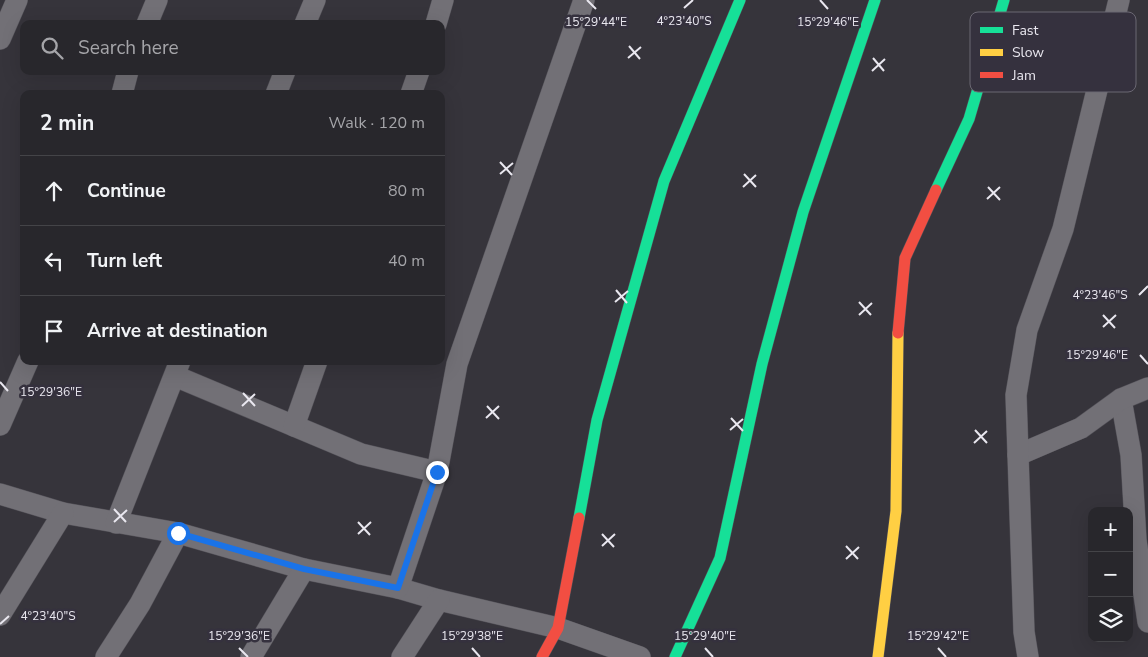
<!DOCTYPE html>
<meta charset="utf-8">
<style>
:root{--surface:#28272c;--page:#302f34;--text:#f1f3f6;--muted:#a5a5a9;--line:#444448}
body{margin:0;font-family:"Nunito Sans",sans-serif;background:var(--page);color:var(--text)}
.controls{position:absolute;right:15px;bottom:15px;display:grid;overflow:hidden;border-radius:10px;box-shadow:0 5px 20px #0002}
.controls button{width:45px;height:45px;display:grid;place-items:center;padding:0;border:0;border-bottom:1px solid var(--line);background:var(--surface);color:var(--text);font:25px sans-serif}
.stop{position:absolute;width:15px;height:15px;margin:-11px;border:4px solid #1a73e8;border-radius:50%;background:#fff}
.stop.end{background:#1a73e8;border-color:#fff;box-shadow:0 1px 5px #0008}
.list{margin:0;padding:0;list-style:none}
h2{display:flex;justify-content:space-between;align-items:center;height:65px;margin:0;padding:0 20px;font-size:21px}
h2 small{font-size:16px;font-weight:400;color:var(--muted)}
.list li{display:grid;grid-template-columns:32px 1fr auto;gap:15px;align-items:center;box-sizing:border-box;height:70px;padding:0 20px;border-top:1px solid var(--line)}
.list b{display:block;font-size:19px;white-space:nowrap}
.list em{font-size:16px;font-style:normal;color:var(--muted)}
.icon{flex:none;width:28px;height:28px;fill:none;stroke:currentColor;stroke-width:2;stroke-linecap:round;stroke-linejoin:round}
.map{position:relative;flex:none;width:1148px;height:657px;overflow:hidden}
.search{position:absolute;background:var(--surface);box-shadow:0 5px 20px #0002;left:20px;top:20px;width:425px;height:55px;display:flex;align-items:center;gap:12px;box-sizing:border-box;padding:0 18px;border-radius:10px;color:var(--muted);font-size:19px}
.panel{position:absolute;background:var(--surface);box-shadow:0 5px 20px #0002;left:20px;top:90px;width:425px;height:275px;border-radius:10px}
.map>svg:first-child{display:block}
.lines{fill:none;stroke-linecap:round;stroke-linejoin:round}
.street-casing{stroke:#535158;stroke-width:22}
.fast-casing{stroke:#535158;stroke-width:12}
.slow-casing{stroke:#535158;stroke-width:12}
.jam-casing{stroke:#535158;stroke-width:12}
.street{stroke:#727076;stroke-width:21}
.fast{stroke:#16e098;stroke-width:11}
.slow{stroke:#ffcf43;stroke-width:11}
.jam{stroke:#f24e42;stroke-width:11}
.route{stroke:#1a73e8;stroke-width:6}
.ticks{fill:none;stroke:#e9e7ef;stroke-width:2}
.key{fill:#35313e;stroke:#6b6873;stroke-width:1}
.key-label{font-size:14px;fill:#e9e7ef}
.ticks-label{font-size:12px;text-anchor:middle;fill:#e9e7ef;stroke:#35313e;stroke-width:5;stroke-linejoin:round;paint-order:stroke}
</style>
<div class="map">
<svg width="1148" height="657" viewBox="0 0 1148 657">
<rect width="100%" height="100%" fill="#36343b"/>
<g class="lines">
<defs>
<g id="street">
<path d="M147 24 157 0"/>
<path d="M305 24 315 0"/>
<path d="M436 24 443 0"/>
<path d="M0 39 17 0"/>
<path d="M122 94 128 71"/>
<path d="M276 94 285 71"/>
<path d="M411 94 419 71"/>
<path d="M175 376 361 454 437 472"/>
<path d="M1121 399 1131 455 1136 540 1148 622"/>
<path d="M0 425 28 361"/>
<path d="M294 426 317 361"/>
<path d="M1018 455 1081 428 1121 399 1148 388"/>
<path d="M0 494 63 513 178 533 304 569 398 588 439 600 558 628 640 657"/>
<path d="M116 523 180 361"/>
<path d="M398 588 437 472 457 364 584 0"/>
<path d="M0 615 63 513"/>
<path d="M106 657 140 604 178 533"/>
<path d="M251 657 304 569"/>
<path d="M402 657 439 600"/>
<path d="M1028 657 1024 632 1016 395 1027 330 1063 229 1119 0"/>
</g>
<g id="fast">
<path d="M936 190 969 119 1004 0"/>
<path d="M579 518 597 420 664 181 740 0"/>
<path d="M675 657 720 558 762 364 803 212 875 0"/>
</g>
<path id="slow" d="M878 657 896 511 898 333"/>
<g id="jam">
<path d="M898 333 905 258 936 190"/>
<path d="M542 657 558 628 579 518"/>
</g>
</defs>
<!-- street casing -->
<use href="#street" class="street-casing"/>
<!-- fast casing -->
<use href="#fast" class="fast-casing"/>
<!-- slow casing -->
<use href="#slow" class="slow-casing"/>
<!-- jam casing -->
<use href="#jam" class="jam-casing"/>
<!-- street -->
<use href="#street" class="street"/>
<!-- fast -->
<use href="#fast" class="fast"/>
<!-- slow -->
<use href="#slow" class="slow"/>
<!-- jam -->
<use href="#jam" class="jam"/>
</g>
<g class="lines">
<!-- route -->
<path class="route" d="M178 533 304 569 398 588 437 472"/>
</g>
<!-- ticks -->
<path class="ticks" d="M587 0 596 9M820 0 828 9M684 8 693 0M629 46 640 59M628 58 641 47M873 58 884 71M872 71 885 59M500 162 512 175M500 174 513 163M744 174 756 187M743 187 756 175M988 187 1000 200M987 199 1000 187M616 290 627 303M1139 295 1148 286M615 302 628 291M859 302 871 315M859 315 872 303M1103 315 1115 328M1103 327 1116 315M1140 355 1148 364M0 382 8 391M243 393 255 406M242 406 255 394M487 406 499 419M486 418 499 406M731 418 743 431M730 430 743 419M975 430 987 443M974 443 987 431M114 509 126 522M114 522 127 510M358 522 370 535M358 534 371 522M602 534 614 547M602 546 615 534M846 546 858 559M846 559 859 547M0 624 9 616M239 648 248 657M472 648 480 657M705 648 713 657M938 648 946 657"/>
<!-- legend -->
<rect x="970" y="12" width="166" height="80" rx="8" class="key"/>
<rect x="980" y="27" width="23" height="6" fill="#16e098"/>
<rect x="980" y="49" width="23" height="7" fill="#ffcf43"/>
<rect x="980" y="72" width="23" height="6" fill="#f24e42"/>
<g class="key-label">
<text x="1012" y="35">Fast</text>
<text x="1012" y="57">Slow</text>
<text x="1012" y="80">Jam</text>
</g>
<g class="ticks-label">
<text x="684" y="25">4°23'40"S</text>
<text x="596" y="26">15°29'44"E</text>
<text x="828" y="26">15°29'46"E</text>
<text x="1100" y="299">4°23'46"S</text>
<text x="1097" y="359">15°29'46"E</text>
<text x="51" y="396">15°29'36"E</text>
<text x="48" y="620">4°23'40"S</text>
<text x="239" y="640">15°29'36"E</text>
<text x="472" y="640">15°29'38"E</text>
<text x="705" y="640">15°29'40"E</text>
<text x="938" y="640">15°29'42"E</text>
</g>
</svg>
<div class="controls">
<button>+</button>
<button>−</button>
<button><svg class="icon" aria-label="layers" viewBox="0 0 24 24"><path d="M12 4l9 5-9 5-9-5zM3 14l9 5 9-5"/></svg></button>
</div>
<div class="stop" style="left:178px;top:533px"></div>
<div class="stop end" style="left:437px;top:472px"></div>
<div class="search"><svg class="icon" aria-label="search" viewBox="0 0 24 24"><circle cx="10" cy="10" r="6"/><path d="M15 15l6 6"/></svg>Search here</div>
<section class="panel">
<h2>2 min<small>Walk · 120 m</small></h2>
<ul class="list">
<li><svg class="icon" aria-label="ahead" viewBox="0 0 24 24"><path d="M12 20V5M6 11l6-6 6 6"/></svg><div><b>Continue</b></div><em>80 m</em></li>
<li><svg class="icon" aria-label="left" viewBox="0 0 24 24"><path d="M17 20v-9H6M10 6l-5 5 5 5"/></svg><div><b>Turn left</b></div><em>40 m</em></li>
<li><svg class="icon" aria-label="arrive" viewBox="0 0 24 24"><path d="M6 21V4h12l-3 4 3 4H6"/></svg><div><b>Arrive at destination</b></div></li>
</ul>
</section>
</div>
